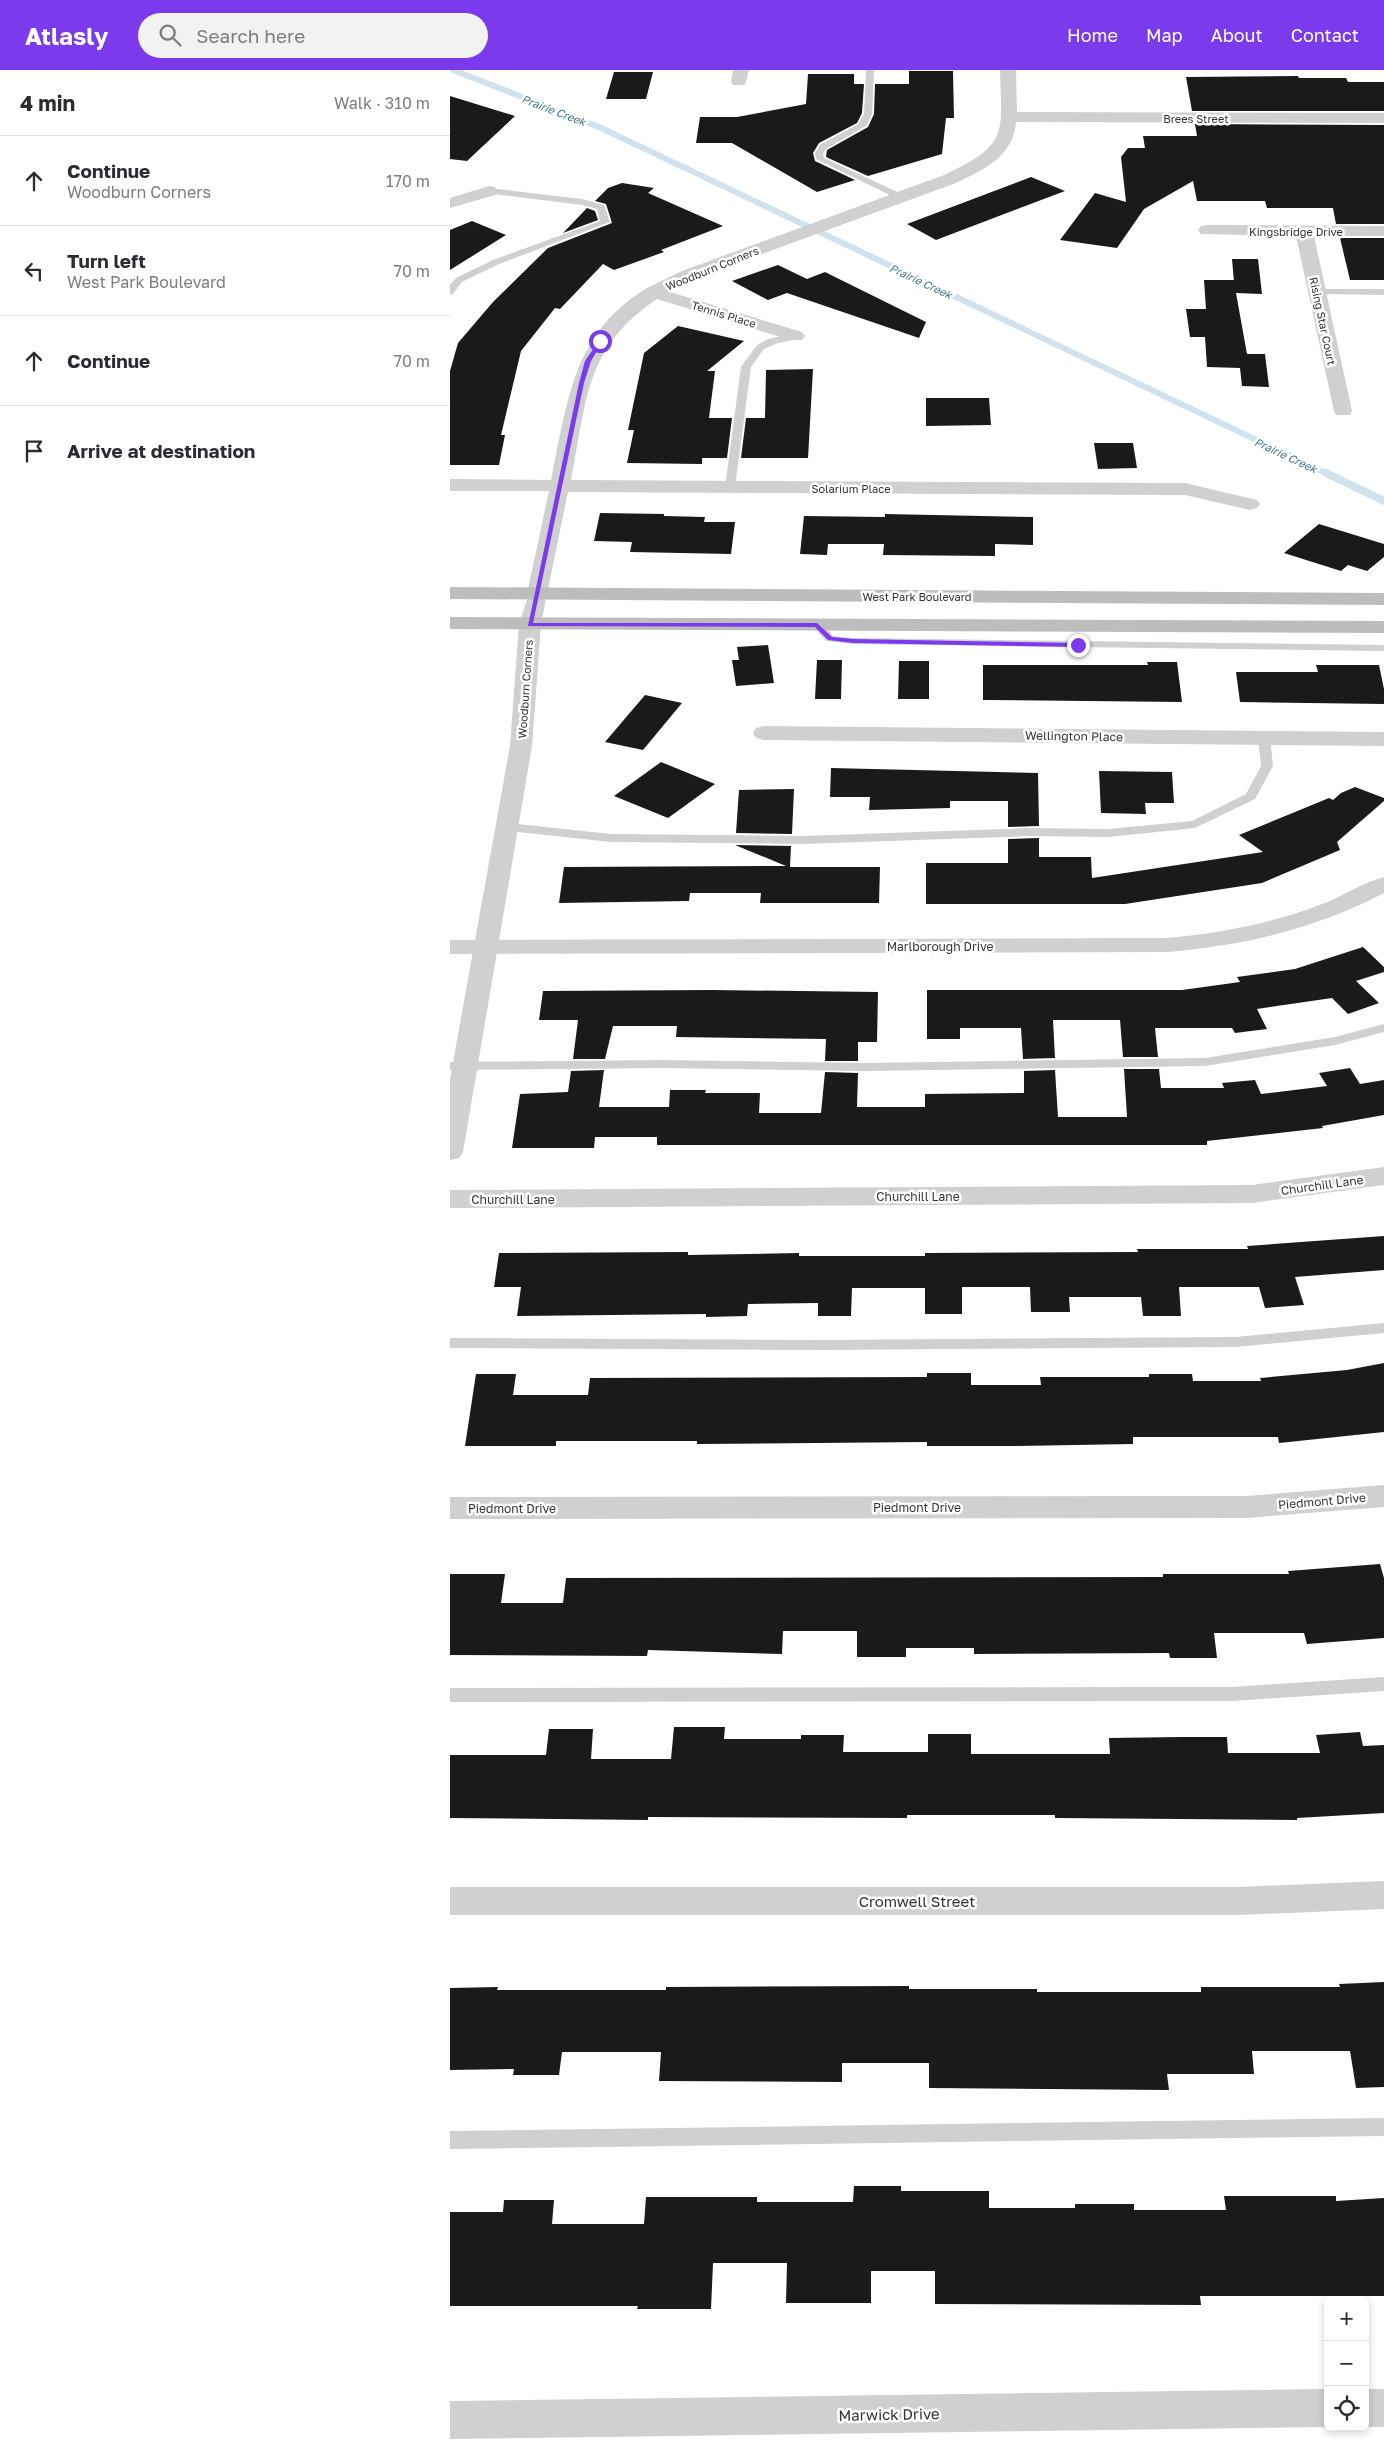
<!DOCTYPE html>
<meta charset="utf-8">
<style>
:root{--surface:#fff;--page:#f2f2f3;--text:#2b2b33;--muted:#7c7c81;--line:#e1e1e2;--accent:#7c3aed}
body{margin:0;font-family:"Golos Text",sans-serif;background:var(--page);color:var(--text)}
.controls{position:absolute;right:15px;bottom:15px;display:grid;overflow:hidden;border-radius:8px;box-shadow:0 2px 8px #0003}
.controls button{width:45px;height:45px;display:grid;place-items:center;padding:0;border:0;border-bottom:1px solid var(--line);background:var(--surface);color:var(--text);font:25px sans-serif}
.stop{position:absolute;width:15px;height:15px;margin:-11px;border:4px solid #7c3aed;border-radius:50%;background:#fff}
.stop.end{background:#7c3aed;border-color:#fff;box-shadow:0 1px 5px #0008}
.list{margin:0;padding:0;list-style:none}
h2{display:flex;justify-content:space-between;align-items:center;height:65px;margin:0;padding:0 20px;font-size:21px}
h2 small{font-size:16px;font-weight:400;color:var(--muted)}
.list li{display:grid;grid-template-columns:32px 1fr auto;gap:15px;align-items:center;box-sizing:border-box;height:90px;padding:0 20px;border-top:1px solid var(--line)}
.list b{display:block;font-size:19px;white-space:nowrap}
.list p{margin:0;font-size:16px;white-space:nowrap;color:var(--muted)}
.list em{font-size:16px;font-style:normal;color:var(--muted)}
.icon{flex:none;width:28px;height:28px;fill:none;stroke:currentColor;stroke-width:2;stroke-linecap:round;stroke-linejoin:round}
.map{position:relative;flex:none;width:934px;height:2376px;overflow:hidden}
header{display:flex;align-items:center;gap:30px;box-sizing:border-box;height:70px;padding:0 25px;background:var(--accent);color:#fff}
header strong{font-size:24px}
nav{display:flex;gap:28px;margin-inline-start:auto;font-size:18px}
.search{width:350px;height:45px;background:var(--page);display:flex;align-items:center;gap:12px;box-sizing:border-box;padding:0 18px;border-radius:28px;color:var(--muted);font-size:19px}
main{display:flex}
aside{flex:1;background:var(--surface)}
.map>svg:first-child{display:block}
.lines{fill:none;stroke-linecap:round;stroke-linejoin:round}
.stream-far1{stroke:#cfe2ee;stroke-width:6}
.stream{stroke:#cfe2ee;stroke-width:8}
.building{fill:#1a1a1a}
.service{fill:#d0d0d0;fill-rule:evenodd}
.minor{fill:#d0d0d0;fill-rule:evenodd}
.tertiary{fill:#d0d0d0;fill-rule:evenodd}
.secondary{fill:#bdbdbd;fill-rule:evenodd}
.route{fill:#7c3aed}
.labels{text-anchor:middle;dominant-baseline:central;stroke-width:5;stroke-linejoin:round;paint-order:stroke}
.far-water-label{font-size:11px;font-style:italic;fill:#3f7597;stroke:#fff}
.far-street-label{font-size:11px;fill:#333;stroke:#fff}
.street-label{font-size:12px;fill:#333;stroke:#fff}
.near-street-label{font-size:15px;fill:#333;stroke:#fff}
</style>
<header>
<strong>Atlasly</strong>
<div class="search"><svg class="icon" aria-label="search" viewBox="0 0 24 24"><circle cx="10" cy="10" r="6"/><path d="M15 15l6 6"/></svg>Search here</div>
<nav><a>Home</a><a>Map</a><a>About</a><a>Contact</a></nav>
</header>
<main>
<aside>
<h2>4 min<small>Walk · 310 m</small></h2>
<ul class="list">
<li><svg class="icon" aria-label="ahead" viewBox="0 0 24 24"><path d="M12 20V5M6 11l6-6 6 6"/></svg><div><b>Continue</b><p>Woodburn Corners</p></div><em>170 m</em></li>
<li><svg class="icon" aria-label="left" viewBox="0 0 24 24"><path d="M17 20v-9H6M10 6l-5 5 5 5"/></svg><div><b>Turn left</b><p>West Park Boulevard</p></div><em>70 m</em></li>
<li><svg class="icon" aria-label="ahead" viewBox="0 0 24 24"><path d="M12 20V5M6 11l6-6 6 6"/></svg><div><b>Continue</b></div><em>70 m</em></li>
<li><svg class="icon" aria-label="arrive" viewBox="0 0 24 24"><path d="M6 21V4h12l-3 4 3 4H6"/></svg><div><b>Arrive at destination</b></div></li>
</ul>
</aside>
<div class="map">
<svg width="934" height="2376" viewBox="0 0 934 2376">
<rect width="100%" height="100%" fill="#fff"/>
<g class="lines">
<!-- stream-far1 -->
<path class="stream-far1" d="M3 0 149 57 878 404"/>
<!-- stream -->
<path class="stream" d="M876 403 934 431"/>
</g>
<!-- building -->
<g class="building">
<path d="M459 1H503L504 48H496L492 84 418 106 376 87 377 80 418 57 424 44 425 14H459Z"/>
<path d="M164 2H203L196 29H156Z"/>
<path d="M358 4H404V14H414L412 43 407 53 369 73 363 83 365 91 405 110 367 122 282 73H246L250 47H287L356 34Z"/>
<path d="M848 6 849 8H896L898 12H934V41H742L736 7Z"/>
<path d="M0 26 65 46 17 91 0 89Z"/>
<path d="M745 54 934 55V154H886L883 138H817L815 131H747L743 111 694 139 667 178 610 170 645 123 676 132 671 87 678 78H695L693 66H747Z"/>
<path d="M581 107 615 121 486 170 457 154Z"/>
<path d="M172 113 204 118 198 123 273 156 211 180 214 182 164 200 153 194 110 239 105 238 71 281 51 365H55L49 395H0V301L8 273 43 232 98 178 162 153 156 134 145 131 158 118Z"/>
<path d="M137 138 145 141 148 150 113 163Z"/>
<path d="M22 151 56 165 0 200V160Z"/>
<path d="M890 168H934V210H900Z"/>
<path d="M782 189H808L812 224 786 223 797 284H815L819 317 792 316 790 298 757 297 755 267H740L736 239H756L754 210H784V212Z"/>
<path d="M328 195 357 209 375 202 476 252 469 268 337 223 318 230 282 211Z"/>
<path d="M228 256 294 271 257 301H265L259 348H282L277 388H252V394L177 393 184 360H178L194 283Z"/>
<path d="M363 299 358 388H291L296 348H315L316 300Z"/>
<path d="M476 328H539L541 355 476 356Z"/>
<path d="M644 373H683L687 398 648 399Z"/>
<path d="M150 443 214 444V446L255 447 254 452H285L281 484 180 482 182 472 144 471Z"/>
<path d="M435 444 583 447V475L545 474V486L433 485 434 474H378L377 485 350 484 354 446 435 447Z"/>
<path d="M869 454 934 474V487L917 501 898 495 891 501 834 483Z"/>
<path d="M318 575 324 613 286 616 282 590H289L287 577Z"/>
<path d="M367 590H392L391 629H365Z"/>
<path d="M449 591H479V629H448Z"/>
<path d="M697 592H727L732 632 533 630V595H698Z"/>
<path d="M866 595H929L934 619V634L790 632 786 602H868Z"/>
<path d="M195 625 232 633 193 680 155 672Z"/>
<path d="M211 692 265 714 218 748 164 726Z"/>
<path d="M381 698 588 703 589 756 558 757V731H500V738L419 740 420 727H380Z"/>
<path d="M649 701 722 702 724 733H695L696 744 651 743Z"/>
<path d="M905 717 934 728V731L887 772 890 780 812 813 675 834H476V793H558V769L589 768V787H641L642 808 813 782 789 765 879 728 883 730 891 723Z"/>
<path d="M344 719 342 764 286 763 289 720Z"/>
<path d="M285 775 341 776 340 797H430L429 833H310L311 823H240L239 831 109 833 114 797 336 796Z"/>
<path d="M913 877 934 897V902L906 911 929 933 898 944 882 928 807 939 817 959 785 963 782 958H705L708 987H673L670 950H603L605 988 573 989 571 958H510V969H477V920H732L790 912 787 907 845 899Z"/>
<path d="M262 920 428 922 427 972H408V991H375L376 969 226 967 227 956H163L155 989H123L128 950H89L93 921Z"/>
<path d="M900 998 910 1014 934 1010V1045L872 1056 873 1058 757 1071V1075H207V1067H145L144 1078H62L70 1024 118 1022 121 1001 154 1000 149 1037H219L220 1020H256L255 1023H310L309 1043H371L375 1002 408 1003 407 1037H475V1024L574 1023V1001L605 1000 608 1047H677L674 999H709L711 1018H774L772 1013 805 1010 811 1024 877 1016 869 1003Z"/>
<path d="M934 1166V1200L845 1207 854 1235 815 1238 809 1217H729L731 1246H693L691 1227H619L620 1242H581L580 1217H512V1244H475V1218H402L401 1246H368V1233L298 1234 297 1246 256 1247V1244L67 1246 71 1217H44L49 1183 238 1182V1185L349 1183V1186H475V1183L688 1182 687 1179H798L797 1176Z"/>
<path d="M934 1293V1362L829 1373 828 1367H683V1374L567 1376H477V1372L247 1374V1371H106V1376H15L26 1304H66L63 1325H138L140 1308 477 1307V1303H521V1315H591L590 1307H699V1304H742L743 1311H811L810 1308 897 1300Z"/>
<path d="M930 1494 934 1508V1568L857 1574 854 1563H764L767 1588H720L719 1583 524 1584V1578H456V1587H407V1561H333L332 1584 198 1580 197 1586 0 1585V1504H55L51 1533H113L116 1508 713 1507V1504H839L838 1501Z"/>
<path d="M224 1657H275L274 1669H351V1665H394L393 1682H478V1664H521V1684H660L659 1668 731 1667H777L778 1683H870L866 1665 910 1662 913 1676 934 1675V1743L847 1748V1750L605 1748V1745H457V1748L198 1747V1750L0 1748V1685H96L99 1659H143L141 1689H221Z"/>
<path d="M934 1912V2017L906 2018 900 1981H802L804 2004H717L719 2020 479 2018V1993H392V2012L209 2011 211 1982H112L109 2005H63L64 1999 0 2000V1918L48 1917 47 1920H216V1917L459 1916V1919H587V1922H751V1917H890L889 1914Z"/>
<path d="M404 2116H451V2121H539V2138H625V2134H684V2140H776L774 2126H886V2131L934 2128V2226H750L751 2235 485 2234V2201H421V2233H336L337 2193H263L261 2239H187L188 2236H0V2142H53L54 2130H104L102 2154H194L196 2127H307V2132H403Z"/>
</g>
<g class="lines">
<!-- service -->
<g class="service">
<path d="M416 0H424L422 44 416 56 376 79 373 83 374 88 454 125V129H448L366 89 365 83 370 75 408 54 414 44Z"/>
<path d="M39 118 132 129 154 135 160 152 49 194 12 212 3 224 0 225V215L6 208 43 190 150 151 147 139 132 135 36 123V119Z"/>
<path d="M864 219H934V225L867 224 864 223Z"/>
<path d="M346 263 351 266 350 268 325 274 314 279 301 297 285 417 280 420 276 419 275 417 291 297 307 275 318 269Z"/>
<path d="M367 552 371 553 383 566 403 568 934 575V581L403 574 376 571 361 555Z"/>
<path d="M814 663 820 667 823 696 805 729 745 758 659 767 579 766 353 774 161 772 57 761 51 757 57 753 161 764 353 766 579 758 659 759 742 751 796 724 811 696 808 667Z"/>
<path d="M934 954V962L885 975 755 996 414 1001 212 998 0 1000V992L212 990 414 993 755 988 885 967Z"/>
<path d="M934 1253V1263L785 1277 374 1280 0 1278V1268L374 1270 785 1267Z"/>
<path d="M934 1607V1621L782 1631 0 1632V1618L782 1617Z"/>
<path d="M934 2048V2066L0 2079V2061Z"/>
</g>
<!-- minor -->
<g class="minor">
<path d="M283 0H299L295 15H283L281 12Z"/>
<path d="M550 0H566L567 42 934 43V53L566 52C564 86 533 100 506 113L244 209 220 222 352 262 355 266 352 270H340L207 229C134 278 137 331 121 410L735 413 807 430 810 434 807 438 800 440 735 425 118 422 97 524 94 528 87 530 80 528 77 524 99 421H0V409L101 410C118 332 122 263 197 218 208 212 221 207 232 201L494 105C558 75 552 66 550 0Z"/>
<path d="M39 116 45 117 47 121 45 125 0 138V128Z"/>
<path d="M757 155 934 156V166H864L902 341 900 345H886L884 341 846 166 751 164 748 160 751 156Z"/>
<path d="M314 656 934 662V676L314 670 306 668 303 663 306 658Z"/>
<path d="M934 807V823C866 859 794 875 718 882L0 884V870L718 868C770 863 819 854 867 836 890 828 911 813 934 807Z"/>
<path d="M934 1097V1115L802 1133 0 1138V1120L802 1115Z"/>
<path d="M934 1415V1437L796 1448 0 1449V1427L796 1426Z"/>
<path d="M934 1811V1839L787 1845H0V1817H787Z"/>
<path d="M878 2319V2357L0 2369V2331Z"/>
<rect x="915" y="2319" width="19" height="38"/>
</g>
<!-- tertiary -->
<path class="tertiary" d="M87 518 94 520 97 524 91 554 82 676 13 1082 9 1088 0 1090V1009L60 676 69 554 80 520Z"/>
<!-- secondary -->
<g class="secondary">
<path d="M0 517 934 523V535L0 529Z"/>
<path d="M0 547 934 551V563L0 559Z"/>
</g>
</g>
<!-- route -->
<path class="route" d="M150 269 153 271 141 291 134 313 83 553H367L382 567 403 569 628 573 631 575 628 577 403 573 378 570 365 557 78 556 129 313 135 291Z"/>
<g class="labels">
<!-- far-water labels -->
<g class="far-water-label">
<text transform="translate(104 40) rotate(21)">Prairie Creek</text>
<text transform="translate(471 211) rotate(25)">Prairie Creek</text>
<text transform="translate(836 385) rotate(25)">Prairie Creek</text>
</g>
<!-- far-street labels -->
<g class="far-street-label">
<text x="746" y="48">Brees Street</text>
<text x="846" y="161">Kingsbridge Drive</text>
<text transform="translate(262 198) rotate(-22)">Woodburn Corners</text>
<text transform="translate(274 244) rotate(17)">Tennis Place</text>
<text transform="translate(873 251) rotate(78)">Rising Star Court</text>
<text x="401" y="418">Solarium Place</text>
<text x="467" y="526">West Park Boulevard</text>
<text transform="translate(75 619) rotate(-86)">Woodburn Corners</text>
</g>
<!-- street labels -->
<g class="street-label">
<text transform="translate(624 666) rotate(1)">Wellington Place</text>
<text x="490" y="876">Marlborough Drive</text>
<text transform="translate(872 1115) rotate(-8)">Churchill Lane</text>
<text x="468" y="1126">Churchill Lane</text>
<text x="63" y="1129">Churchill Lane</text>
<text transform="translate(872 1431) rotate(-5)">Piedmont Drive</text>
<text x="467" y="1437">Piedmont Drive</text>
<text x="62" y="1438">Piedmont Drive</text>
</g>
<!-- near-street labels -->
<g class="near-street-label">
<text x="467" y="1831">Cromwell Street</text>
<text transform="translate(439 2344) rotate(-1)">Marwick Drive</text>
</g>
</g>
</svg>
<div class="controls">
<button>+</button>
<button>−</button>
<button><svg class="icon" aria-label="locate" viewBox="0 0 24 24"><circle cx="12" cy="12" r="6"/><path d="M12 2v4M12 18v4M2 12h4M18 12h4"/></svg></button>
</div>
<div class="stop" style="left:150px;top:271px"></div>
<div class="stop end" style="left:628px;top:575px"></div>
</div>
</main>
